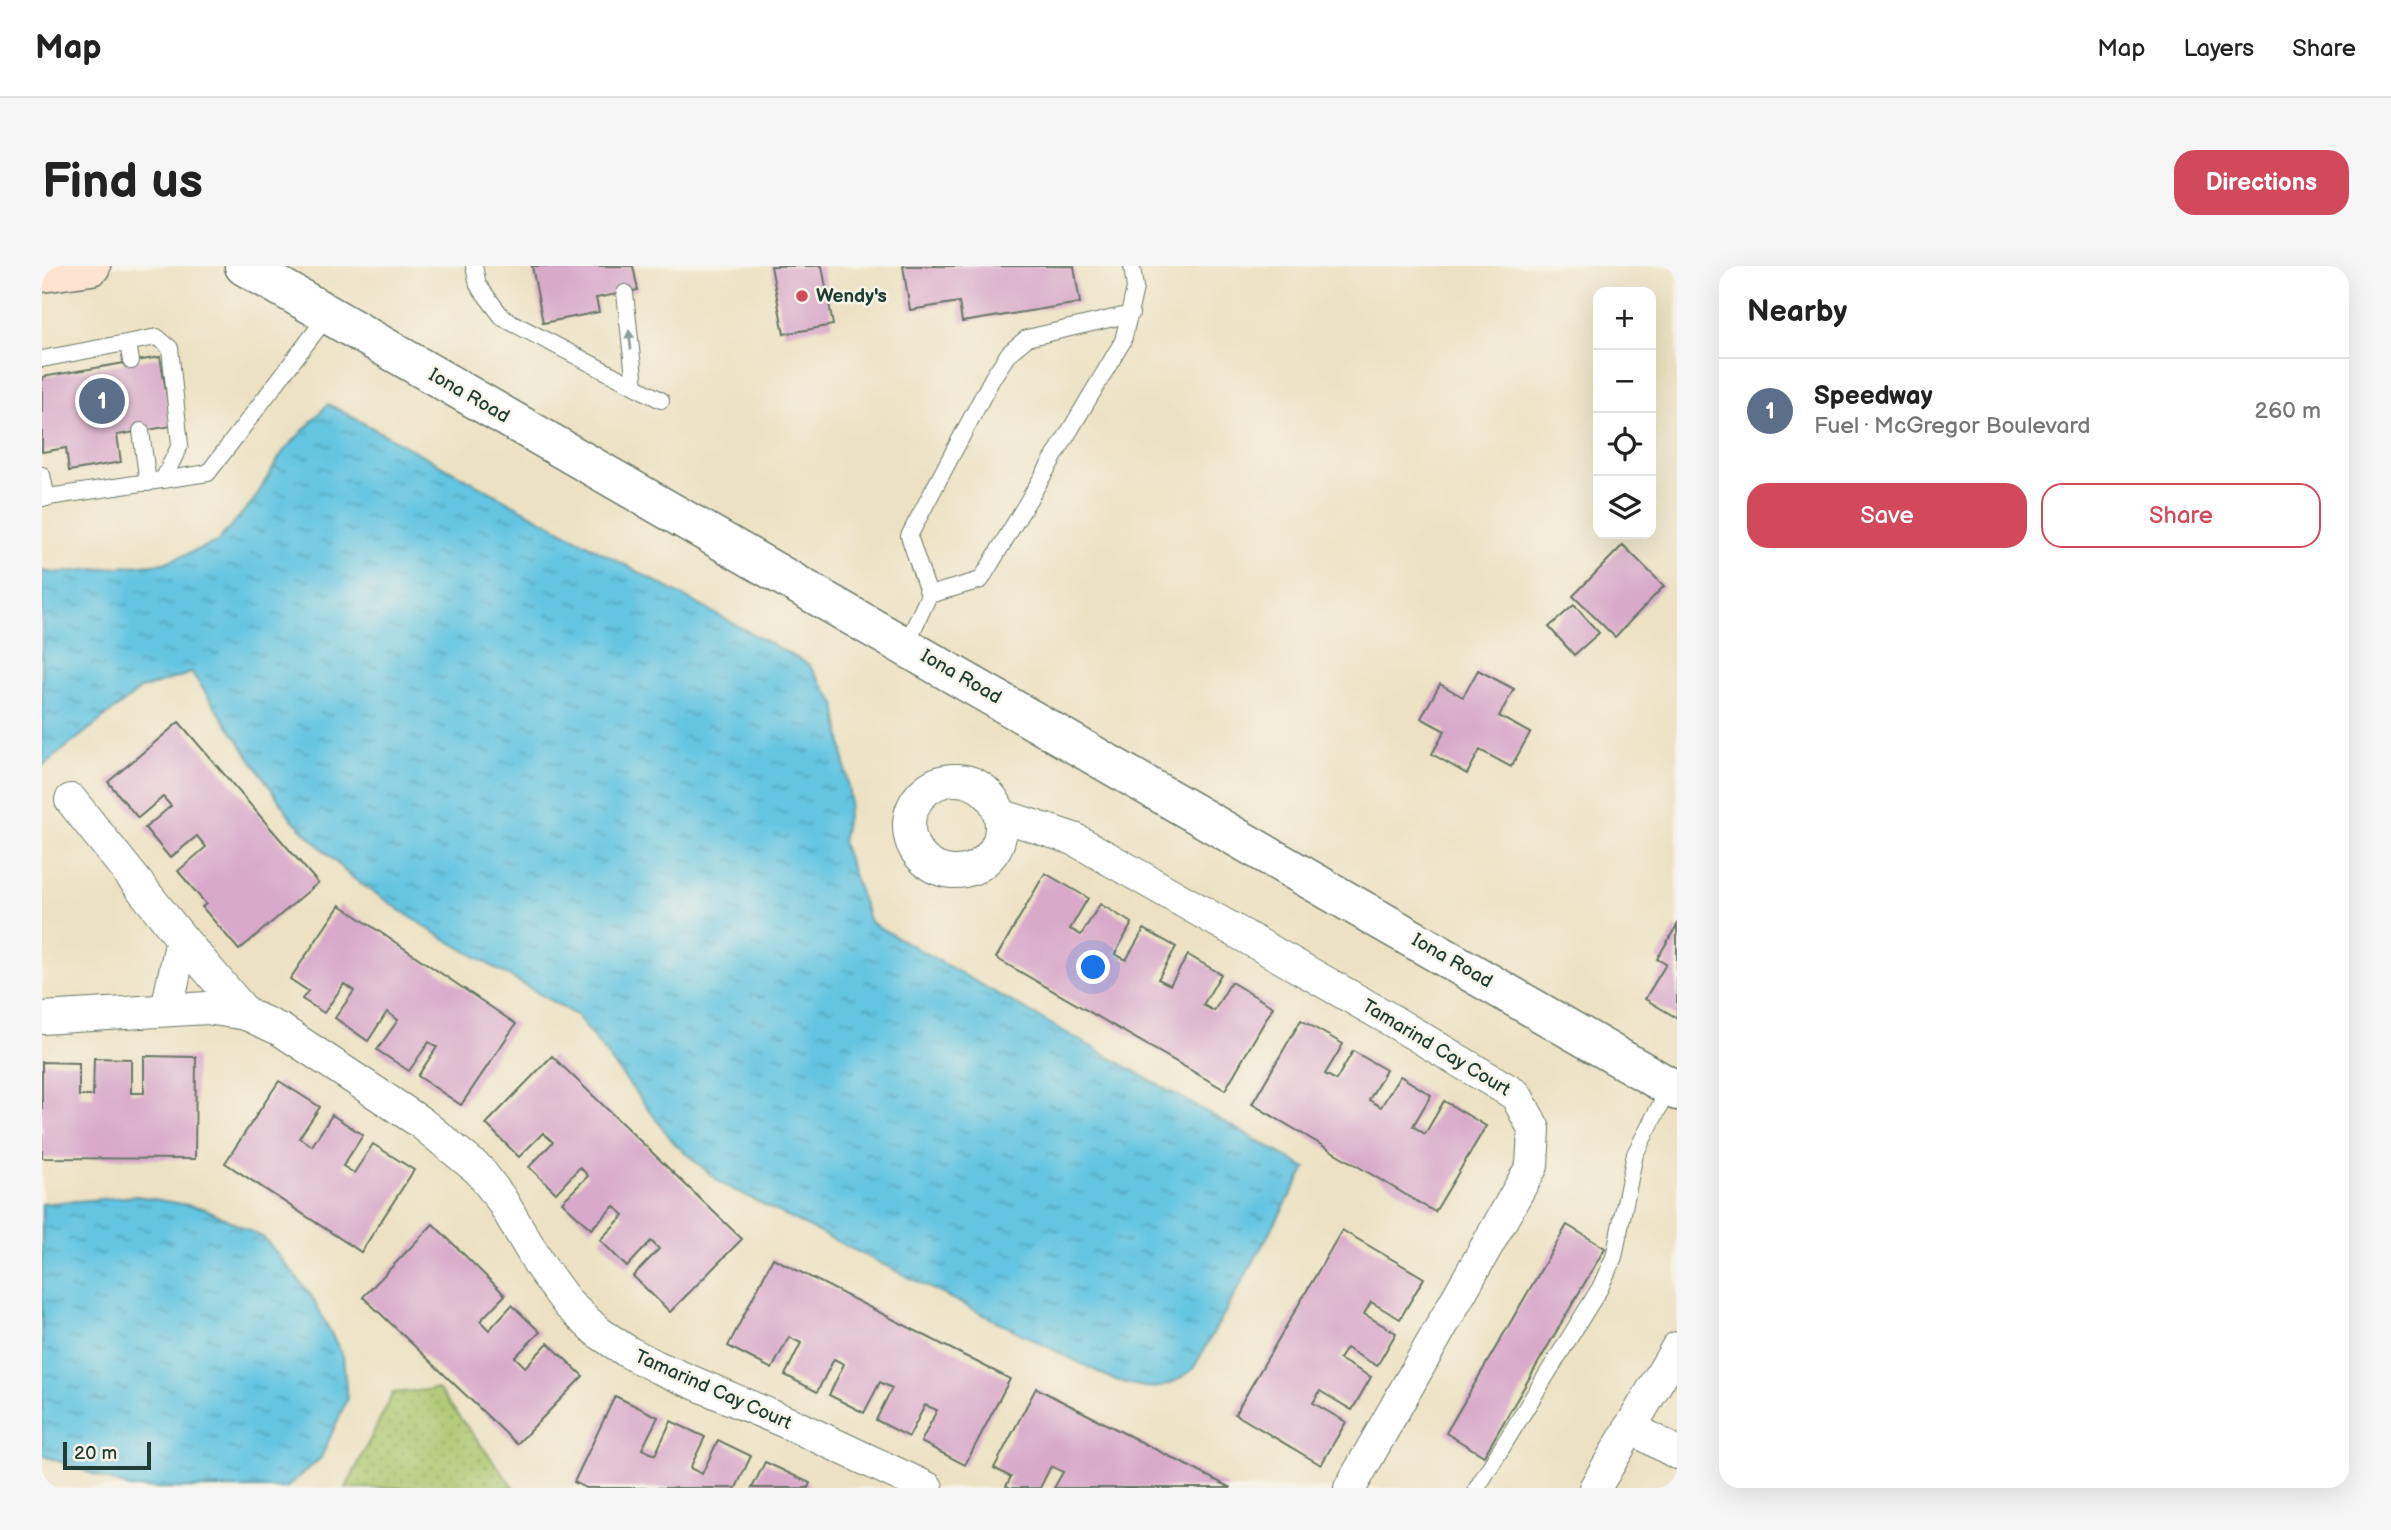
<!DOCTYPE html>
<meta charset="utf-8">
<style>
:root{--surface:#fff;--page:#f6f6f6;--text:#222;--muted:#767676;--line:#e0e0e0;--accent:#d1495b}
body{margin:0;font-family:"Balsamiq Sans",sans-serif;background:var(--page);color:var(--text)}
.controls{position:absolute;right:21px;top:21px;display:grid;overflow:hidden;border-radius:14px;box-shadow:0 7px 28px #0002}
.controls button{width:63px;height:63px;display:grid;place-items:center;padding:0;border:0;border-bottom:2px solid var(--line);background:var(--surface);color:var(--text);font:35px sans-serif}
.scale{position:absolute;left:21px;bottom:18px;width:88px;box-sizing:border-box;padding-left:7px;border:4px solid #1f3d34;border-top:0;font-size:19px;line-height:24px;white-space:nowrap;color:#1f3d34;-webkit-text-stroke:5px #f7f3e8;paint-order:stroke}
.you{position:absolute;left:1052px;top:702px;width:24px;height:24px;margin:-18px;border:5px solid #fff;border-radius:50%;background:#1a73e8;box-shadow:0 0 0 10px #1a73e833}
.badge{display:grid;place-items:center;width:46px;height:46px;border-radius:50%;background:var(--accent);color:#fff;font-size:23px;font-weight:700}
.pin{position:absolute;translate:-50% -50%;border:4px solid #fff;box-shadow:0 2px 7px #0006}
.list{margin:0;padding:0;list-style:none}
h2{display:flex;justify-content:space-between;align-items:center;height:91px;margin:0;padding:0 28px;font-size:30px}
h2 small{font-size:23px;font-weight:400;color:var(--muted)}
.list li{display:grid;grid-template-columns:46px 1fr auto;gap:21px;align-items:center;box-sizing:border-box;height:105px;padding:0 28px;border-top:2px solid var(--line)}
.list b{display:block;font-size:26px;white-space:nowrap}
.list p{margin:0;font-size:23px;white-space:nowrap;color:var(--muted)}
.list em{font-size:23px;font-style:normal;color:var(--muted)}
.actions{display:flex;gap:14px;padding:21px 28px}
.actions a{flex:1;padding:16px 0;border:2px solid var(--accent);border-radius:21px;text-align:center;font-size:24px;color:var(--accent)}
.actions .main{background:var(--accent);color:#fff}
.icon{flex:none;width:38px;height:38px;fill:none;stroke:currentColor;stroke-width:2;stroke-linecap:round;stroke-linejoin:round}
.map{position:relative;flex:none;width:1635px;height:1222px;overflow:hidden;border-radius:21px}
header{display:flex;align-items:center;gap:42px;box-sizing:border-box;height:98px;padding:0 35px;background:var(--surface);border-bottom:2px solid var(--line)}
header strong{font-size:33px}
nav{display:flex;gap:38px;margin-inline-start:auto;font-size:24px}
.intro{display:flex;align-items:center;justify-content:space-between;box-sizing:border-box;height:168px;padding:0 42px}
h1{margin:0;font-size:49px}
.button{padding:18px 32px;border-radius:21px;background:var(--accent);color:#fff;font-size:24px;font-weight:700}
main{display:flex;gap:42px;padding:0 42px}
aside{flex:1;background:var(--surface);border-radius:21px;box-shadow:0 7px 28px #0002}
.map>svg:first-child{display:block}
.grass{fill:url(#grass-dots);stroke:#658250;stroke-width:2}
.water{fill:url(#water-ripples);stroke:#41818a;stroke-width:2}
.building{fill:#d8a9c9}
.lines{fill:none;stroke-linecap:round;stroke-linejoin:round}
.service-casing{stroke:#677766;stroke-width:18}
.minor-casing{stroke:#677766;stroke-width:34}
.tertiary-casing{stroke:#677766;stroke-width:41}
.secondary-casing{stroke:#677766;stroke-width:41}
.service{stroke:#fff;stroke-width:16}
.minor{stroke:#fff;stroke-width:32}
.tertiary{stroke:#fff;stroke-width:38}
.secondary{stroke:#fee3d1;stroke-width:38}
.oneway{fill:#8f9e9a}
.poi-dot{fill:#d1495b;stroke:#f7f3e8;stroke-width:2.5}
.labels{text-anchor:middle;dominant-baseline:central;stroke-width:5;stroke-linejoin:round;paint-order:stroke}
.poi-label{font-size:19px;font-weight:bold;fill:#1f3d34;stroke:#f7f3e8;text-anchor:start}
.street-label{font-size:19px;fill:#1f3d34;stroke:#f7f3e8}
</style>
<header>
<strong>Map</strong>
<nav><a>Map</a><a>Layers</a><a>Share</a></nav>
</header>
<div class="intro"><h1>Find us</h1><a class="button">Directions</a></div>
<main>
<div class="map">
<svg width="1635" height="1222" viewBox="0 0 1635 1222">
<defs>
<pattern id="grass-dots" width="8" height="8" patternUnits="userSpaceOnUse" patternTransform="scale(1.75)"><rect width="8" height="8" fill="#abc66c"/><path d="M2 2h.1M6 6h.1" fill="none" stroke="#8ba25a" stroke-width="1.8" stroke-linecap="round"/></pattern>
<pattern id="water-ripples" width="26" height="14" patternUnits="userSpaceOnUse" patternTransform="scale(1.75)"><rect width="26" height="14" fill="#63c5e1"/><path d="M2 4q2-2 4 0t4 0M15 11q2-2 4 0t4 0" fill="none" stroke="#51a1b7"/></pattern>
</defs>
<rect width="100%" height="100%" fill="#f7f3e8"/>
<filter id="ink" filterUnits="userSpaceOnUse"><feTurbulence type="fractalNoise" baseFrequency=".0143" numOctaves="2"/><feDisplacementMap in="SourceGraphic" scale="14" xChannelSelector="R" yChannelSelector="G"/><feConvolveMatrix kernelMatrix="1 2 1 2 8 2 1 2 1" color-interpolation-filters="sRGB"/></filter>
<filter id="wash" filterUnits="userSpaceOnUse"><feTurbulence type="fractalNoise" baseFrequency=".00686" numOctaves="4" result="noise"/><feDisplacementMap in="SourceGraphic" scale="28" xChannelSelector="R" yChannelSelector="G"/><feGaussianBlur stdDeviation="1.57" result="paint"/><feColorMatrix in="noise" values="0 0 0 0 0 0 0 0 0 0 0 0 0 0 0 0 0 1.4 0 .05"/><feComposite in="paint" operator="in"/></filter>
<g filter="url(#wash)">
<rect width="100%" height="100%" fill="#ece2c3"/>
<!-- grass -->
<path class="grass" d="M396 1123 472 1222H304L351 1127Z"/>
<!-- water -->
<g class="water">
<path d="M286 138 766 398 794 438 808 534 800 576 828 656 1264 902 1151 1103C1118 1129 1109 1123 1070 1113L680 918 633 878 535 750 388 664 309 611 250 553 150 407 99 423 0 500V305L11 307 122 297 175 276 212 234 240 187Z"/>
<path d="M95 930 162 942 222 972 269 1029 301 1090 305 1133 279 1192 244 1222H88L0 1189V938Z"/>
</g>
<g id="blocks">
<!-- building -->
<g class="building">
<path d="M490 0H591L596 24 554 32 557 46 501 57Z"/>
<path d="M729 0H780L791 59 742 68Z"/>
<path d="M861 0H1032L1038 37 920 56 917 36 868 44Z"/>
<path d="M118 91 130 160 75 169 79 196 27 205 24 182 0 186V111Z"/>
<path d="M1581 279 1622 320 1573 371 1531 330Z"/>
<path d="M1532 339 1557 367 1532 389 1507 361Z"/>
<path d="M1436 404 1472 423 1457 450 1488 467 1469 501 1438 484 1425 508 1390 488 1403 465 1379 452 1398 418 1421 431Z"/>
<path d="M137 456 276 617 197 684 160 641 164 638 136 605 164 581 155 570 128 592 103 562 129 540 121 531 96 552 66 516Z"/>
<path d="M1003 607 1046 632 1028 663 1039 669 1058 638 1090 657 1073 688 1084 694 1102 663 1134 681 1116 713 1128 719 1146 689 1179 708 1161 739 1172 745 1189 716 1231 741 1183 824 954 692Z"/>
<path d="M298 639 474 758 419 839 376 810 395 781 387 776 367 805 335 784 356 754 345 746 326 775 293 752 312 725 302 718 282 747 260 733 266 725 248 713Z"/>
<path d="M1635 659V752L1603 733 1624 698 1615 693Z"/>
<path d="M1259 754 1301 778 1283 808 1294 814 1311 785 1344 804 1327 834 1339 841 1358 810 1389 829 1371 860 1383 868 1402 835 1444 860 1393 946 1210 838Z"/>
<path d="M102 790 154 791 153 893 0 892V796L37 797V830H51L52 792 89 793V827H102Z"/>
<path d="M510 790 700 973 628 1046 591 1010 617 983 609 975 585 1001 558 974 582 949 572 940 549 963 520 936 546 910 538 901 514 927 487 901 511 876 501 867 477 891 444 858Z"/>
<path d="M237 815 278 841 257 872 270 880 290 849 321 869 301 900 312 907 331 878 372 904 319 986 183 897Z"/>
<path d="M391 958 463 1029 438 1055 447 1064 470 1039 498 1066 473 1091 483 1101 506 1077 541 1110 475 1178 321 1031Z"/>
<path d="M1525 959 1563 982 1442 1190 1404 1167Z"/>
<path d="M1300 964 1382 1012 1358 1053 1329 1036 1322 1048 1354 1067 1335 1100 1304 1082 1297 1093 1329 1111 1310 1144 1278 1125 1271 1137 1304 1156 1279 1199 1193 1148Z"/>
<path d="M731 992 968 1113 923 1199 879 1176 895 1144 883 1139 867 1171 834 1154 850 1122 838 1116 822 1147 787 1129 802 1098 792 1093 775 1126 743 1109 759 1077 747 1071 730 1103 686 1080Z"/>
<path d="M994 1122 1189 1222H1012L1021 1206 1009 1200 998 1222H969L964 1220 969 1211 952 1202Z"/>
<path d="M573 1130 616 1151 600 1183 613 1189 629 1155 663 1171 648 1202 660 1208 676 1174 709 1190 694 1222H544L532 1216Z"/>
<path d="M723 1196 768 1217 766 1222H710Z"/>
</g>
</g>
</g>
<g filter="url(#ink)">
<use href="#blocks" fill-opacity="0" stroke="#677766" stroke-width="2"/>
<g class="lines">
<defs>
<g id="service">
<path d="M432 0 436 19 461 52 619 134"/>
<path d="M583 27 593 120"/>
<path d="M86 77 89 95"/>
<path d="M0 93 115 71 128 82 138 179 121 214"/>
<path d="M99 165 106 217"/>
<path d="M0 209 5 232"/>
<path d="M0 232 166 207 286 49"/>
<path d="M887 329 867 270 951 111 967 87 985 72 1089 48"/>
<path d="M864 379 887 329 939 314 1081 75 1093 22 1090 0"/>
<path d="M1435 1222 1558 1022 1572 991 1593 888 1628 820"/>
</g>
<g id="minor">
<circle cx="913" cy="560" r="46"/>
<path d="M29 534 140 673 125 743"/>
<path d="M958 549 1032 573 1344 751 1474 829 1492 863 1490 900 1308 1222"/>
<path d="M140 673 204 748"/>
<path d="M0 752 165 742 204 748 239 764 378 856 437 904 459 933 499 1001 526 1038 556 1066 586 1086 615 1101 753 1160 885 1222"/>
<path d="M1588 1161 1635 1187"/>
<path d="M1553 1222 1635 1082"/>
</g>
<path id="tertiary" d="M202 0 1635 825"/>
<path id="secondary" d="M0 7 49 0"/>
</defs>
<!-- service casing -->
<use href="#service" class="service-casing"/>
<!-- minor casing -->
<use href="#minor" class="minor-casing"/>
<!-- tertiary casing -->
<use href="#tertiary" class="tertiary-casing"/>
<!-- secondary casing -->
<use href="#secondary" class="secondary-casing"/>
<!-- service -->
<use href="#service" class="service"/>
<!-- minor -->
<use href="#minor" class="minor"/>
<!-- tertiary -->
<use href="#tertiary" class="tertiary"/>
<!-- secondary -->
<use href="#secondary" class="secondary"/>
</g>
<!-- one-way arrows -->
<defs><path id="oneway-solid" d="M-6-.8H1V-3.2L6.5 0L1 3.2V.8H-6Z" transform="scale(1.75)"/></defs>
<use class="oneway" href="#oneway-solid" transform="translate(588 74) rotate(-96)"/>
</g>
<!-- markers -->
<circle class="poi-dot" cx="760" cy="30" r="7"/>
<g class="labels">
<!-- poi labels -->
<g class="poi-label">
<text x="774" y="30">Wendy's</text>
</g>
<!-- street labels -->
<g class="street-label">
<text transform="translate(427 130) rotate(30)">Iona Road</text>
<text transform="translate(919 411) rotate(30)">Iona Road</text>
<text transform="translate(1410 695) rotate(30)">Iona Road</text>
<text transform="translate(1394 782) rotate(31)">Tamarind Cay Court</text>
<text transform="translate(671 1124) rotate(24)">Tamarind Cay Court</text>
</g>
</g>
</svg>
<div class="controls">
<button>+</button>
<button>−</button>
<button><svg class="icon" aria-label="locate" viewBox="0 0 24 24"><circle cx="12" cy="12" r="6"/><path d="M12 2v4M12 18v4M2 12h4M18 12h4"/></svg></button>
<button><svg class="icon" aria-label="layers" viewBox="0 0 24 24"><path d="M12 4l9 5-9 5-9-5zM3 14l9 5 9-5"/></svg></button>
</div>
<div class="scale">20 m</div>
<div class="you"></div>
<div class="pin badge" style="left:60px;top:135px;background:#5c6f8a">1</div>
</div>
<aside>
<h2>Nearby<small></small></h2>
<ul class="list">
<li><span class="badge" style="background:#5c6f8a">1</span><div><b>Speedway</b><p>Fuel · McGregor Boulevard</p></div><em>260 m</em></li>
</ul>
<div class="actions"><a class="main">Save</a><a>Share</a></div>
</aside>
</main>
